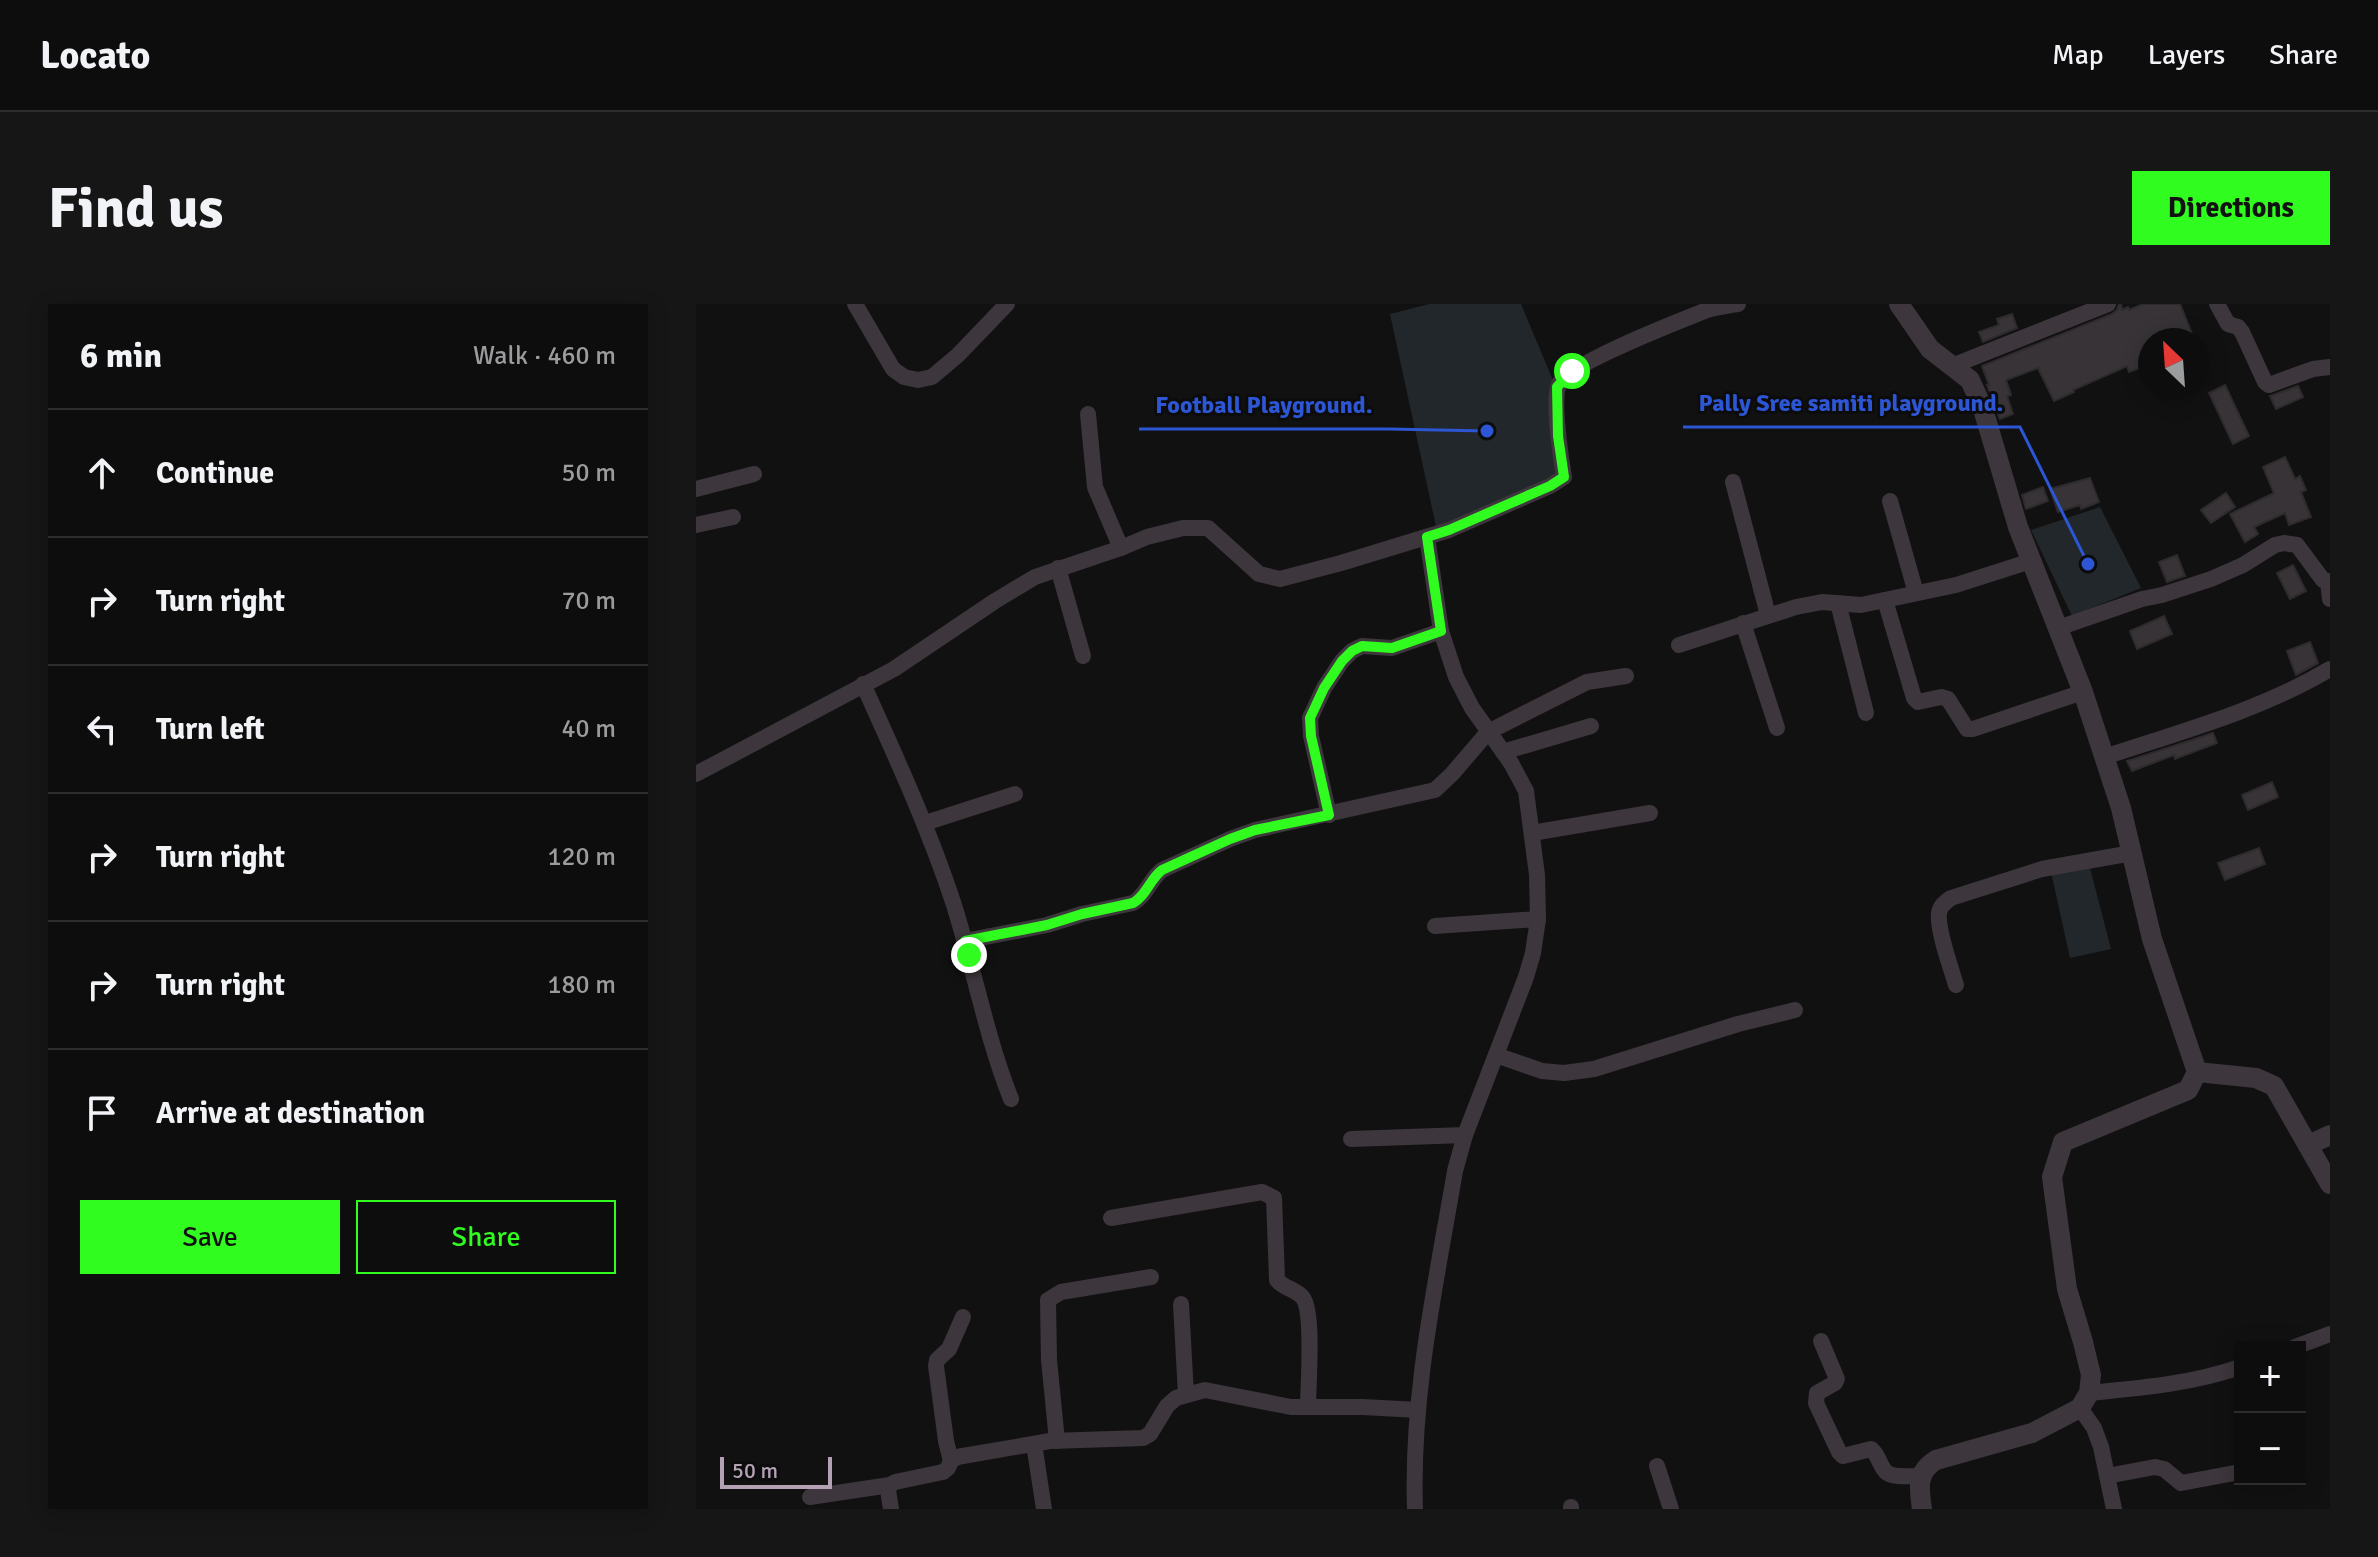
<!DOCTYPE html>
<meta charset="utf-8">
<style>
:root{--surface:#0e0d0e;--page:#171617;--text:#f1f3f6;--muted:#9b9c9e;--line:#2e2d2e;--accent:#30fc1f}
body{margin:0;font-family:Signika,sans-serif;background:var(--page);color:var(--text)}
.controls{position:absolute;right:24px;bottom:24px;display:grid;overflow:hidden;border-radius:0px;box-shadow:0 4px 20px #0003}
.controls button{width:72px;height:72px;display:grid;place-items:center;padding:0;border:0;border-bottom:2px solid var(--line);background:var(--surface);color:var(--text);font:40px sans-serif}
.compass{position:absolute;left:1442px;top:24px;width:72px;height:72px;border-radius:50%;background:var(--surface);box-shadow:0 4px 20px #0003;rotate:335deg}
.scale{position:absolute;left:24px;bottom:20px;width:112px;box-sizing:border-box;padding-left:8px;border:4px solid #b3a1b4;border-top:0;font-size:22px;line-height:28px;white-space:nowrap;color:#b3a1b4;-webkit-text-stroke:6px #0d0c0d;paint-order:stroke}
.stop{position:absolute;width:24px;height:24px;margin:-18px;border:6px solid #30fc1f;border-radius:50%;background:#fff}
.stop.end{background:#30fc1f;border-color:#fff;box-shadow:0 2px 8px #0008}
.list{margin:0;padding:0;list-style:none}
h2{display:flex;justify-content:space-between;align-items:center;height:104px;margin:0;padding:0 32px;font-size:34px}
h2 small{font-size:26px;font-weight:400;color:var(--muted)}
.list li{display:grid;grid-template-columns:52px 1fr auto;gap:24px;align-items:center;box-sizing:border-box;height:128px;padding:0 32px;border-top:2px solid var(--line)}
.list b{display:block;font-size:30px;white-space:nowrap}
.list em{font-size:26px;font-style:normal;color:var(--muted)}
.actions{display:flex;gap:16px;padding:24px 32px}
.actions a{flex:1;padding:18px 0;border:2px solid var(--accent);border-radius:0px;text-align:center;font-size:28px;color:var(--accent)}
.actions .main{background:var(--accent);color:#111}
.icon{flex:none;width:44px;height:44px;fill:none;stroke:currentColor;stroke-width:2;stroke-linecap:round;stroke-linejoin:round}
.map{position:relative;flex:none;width:1634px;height:1205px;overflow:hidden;border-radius:0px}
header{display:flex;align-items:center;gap:48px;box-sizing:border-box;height:112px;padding:0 40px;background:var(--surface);border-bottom:2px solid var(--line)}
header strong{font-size:38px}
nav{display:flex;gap:44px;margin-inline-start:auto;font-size:28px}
.intro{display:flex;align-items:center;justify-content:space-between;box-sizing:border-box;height:192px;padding:0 48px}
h1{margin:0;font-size:56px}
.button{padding:20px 36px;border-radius:0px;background:var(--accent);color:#111;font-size:28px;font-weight:700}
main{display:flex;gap:48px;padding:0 48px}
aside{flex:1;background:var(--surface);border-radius:0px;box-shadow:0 4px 20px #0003}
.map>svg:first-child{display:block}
.green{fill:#21272a}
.building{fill:#373337;stroke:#2e2b2d;stroke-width:2}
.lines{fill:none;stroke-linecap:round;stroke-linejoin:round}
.minor{stroke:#3d363c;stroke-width:16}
.tertiary{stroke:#3d363c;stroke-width:20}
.route{stroke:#30fc1f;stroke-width:10}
.leader{fill:none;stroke:#2c56d4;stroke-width:3}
.callout-dot{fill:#2c56d4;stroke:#0d0c0d;stroke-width:3}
.callout-label{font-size:24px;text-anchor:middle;font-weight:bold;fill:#2c56d4;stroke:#0d0c0d;stroke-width:6;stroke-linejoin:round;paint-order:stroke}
</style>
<header>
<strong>Locato</strong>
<nav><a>Map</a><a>Layers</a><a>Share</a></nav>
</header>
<div class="intro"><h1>Find us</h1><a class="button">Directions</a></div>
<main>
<aside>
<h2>6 min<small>Walk · 460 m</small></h2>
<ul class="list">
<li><svg class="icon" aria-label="ahead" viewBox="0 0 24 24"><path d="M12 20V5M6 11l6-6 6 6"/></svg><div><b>Continue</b></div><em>50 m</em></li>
<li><svg class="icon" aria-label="right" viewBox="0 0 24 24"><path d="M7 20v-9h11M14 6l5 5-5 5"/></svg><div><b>Turn right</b></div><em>70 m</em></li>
<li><svg class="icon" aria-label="left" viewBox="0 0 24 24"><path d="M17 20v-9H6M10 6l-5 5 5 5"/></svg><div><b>Turn left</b></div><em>40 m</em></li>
<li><svg class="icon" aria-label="right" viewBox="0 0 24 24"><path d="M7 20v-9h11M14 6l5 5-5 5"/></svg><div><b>Turn right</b></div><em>120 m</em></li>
<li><svg class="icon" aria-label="right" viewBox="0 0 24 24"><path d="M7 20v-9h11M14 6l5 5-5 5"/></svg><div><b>Turn right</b></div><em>180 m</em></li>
<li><svg class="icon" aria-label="arrive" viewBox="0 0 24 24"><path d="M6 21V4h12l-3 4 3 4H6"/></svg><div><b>Arrive at destination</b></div></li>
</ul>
<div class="actions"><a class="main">Save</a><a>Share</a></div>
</aside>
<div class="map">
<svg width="1634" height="1205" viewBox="0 0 1634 1205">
<rect width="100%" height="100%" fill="#121112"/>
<!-- green -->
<g class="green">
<path d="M733 0H825L859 81 868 173 741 227 694 10Z"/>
<path d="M1404 203 1445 284 1376 312 1335 226Z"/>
<path d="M1393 560 1415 645 1374 654 1355 568Z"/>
</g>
<!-- building -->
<g class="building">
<path d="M1423 0H1425L1426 6 1432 3 1433 6 1447 0H1484L1496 30 1481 36H1454V60L1433 68 1431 62 1377 86 1378 88 1358 97 1342 64 1310 76 1315 91 1311 92 1317 110 1304 115 1291 81H1293L1286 62 1416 10 1421 6Z"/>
<path d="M1316 10 1321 24 1287 38 1283 28 1303 21 1301 15Z"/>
<path d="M1529 81 1553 132 1537 140 1513 89Z"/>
<path d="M1602 82 1607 93 1580 105 1574 92Z"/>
<path d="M1589 153 1599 175 1604 172 1610 186 1605 188 1615 213 1593 221 1589 209 1558 223 1562 230 1549 238 1534 210 1578 189 1567 163Z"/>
<path d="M1394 174 1403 198 1385 205 1384 201 1362 208 1354 185Z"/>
<path d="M1347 183 1352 197 1330 205 1326 191Z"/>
<path d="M1530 189 1539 203 1515 219 1505 206Z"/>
<path d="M1481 251 1489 272 1471 278 1463 258Z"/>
<path d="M1597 261 1610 287 1594 295 1581 269Z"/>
<path d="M1468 312 1476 330 1441 345 1434 327Z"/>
<path d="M1614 338 1622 359 1600 371 1591 347Z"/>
<path d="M1517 429 1521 439 1479 455 1478 451 1436 467 1431 457Z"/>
<path d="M1576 478 1582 493 1552 506 1546 491Z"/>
<path d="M1563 544 1569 560 1529 576 1522 559Z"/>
</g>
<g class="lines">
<!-- minor -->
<g class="minor">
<path d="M159 0 197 65 208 73 222 76 236 73 262 51 311 0"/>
<path d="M1521 0 1532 20 1542 23 1546 28 1569 78 1573 81 1617 65 1634 63"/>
<path d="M1256 62 1412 0"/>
<path d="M392 110 399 183 425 244"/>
<path d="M1037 178 1072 311"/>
<path d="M0 185 58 170"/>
<path d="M1194 197 1220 289"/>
<path d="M0 221 37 213"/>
<path d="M362 264 387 352"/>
<path d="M1632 277 1634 295"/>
<path d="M1189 296 1218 394 1222 398 1245 393 1252 395 1271 425H1277L1387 388"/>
<path d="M1142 299 1170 409"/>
<path d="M1047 319 1081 424"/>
<path d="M1362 324 1446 295 1466 291 1515 275 1547 261 1579 241 1588 239 1601 241 1627 276 1634 278"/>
<path d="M983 341 1100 303 1126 298 1165 301 1260 281 1335 257"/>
<path d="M167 380C200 453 233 525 258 601 278 665 290 732 315 795"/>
<path d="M807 448 895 422"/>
<path d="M1408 453C1484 428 1565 406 1634 365"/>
<path d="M0 470 198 365 299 297 339 273 425 244 451 233 487 224H512L563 270 584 275 645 259 753 226 854 182 868 173C865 155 856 95 863 80 872 60 986 16 1011 6 1021 3 1032 2 1042 0"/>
<path d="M633 511 615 432 614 414 628 384 646 357 656 347 666 342 696 344 745 327"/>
<path d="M229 519 319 490"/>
<path d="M836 529 954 509"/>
<path d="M739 622 842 615"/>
<path d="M269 637 351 621 386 610 437 599C450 592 454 575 466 566L534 535 559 526 739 486 756 470 792 428 891 378 930 372"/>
<path d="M1260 681C1255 664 1241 626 1243 609 1244 602 1249 598 1255 594L1346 565 1436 549"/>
<path d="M800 751 846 767 868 769 898 765 1042 720 1099 706"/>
<path d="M655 835 769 831"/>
<path d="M415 914 566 888 578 894 581 976C588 985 601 985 607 994 618 1009 612 1081 612 1103"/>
<path d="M485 1000 490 1091"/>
<path d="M1125 1037 1141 1075 1139 1079 1121 1089 1120 1099 1143 1148 1147 1152 1175 1145C1183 1151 1183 1161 1190 1168 1196 1174 1215 1172 1224 1172"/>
<path d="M1599 1043 1634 1030"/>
<path d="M1393 1089C1444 1084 1495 1080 1544 1063"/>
<path d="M1384 1104 1398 1124 1405 1143 1418 1205"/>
<path d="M361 1137 353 1056 352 996 365 988 455 973"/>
<path d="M338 1140 348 1205"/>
<path d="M255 1157 250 1137 240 1062 241 1056 253 1045 267 1013"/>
<path d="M961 1162 975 1205"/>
<path d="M1411 1172 1459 1163 1468 1165 1485 1179 1544 1168"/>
<path d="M114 1193 194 1181"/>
<path d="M875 1203V1205"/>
<path d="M195 1205 192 1186 194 1181 199 1178 247 1168 252 1164 255 1157 261 1153 354 1137 447 1134 454 1130 471 1102 480 1094 509 1086 595 1103H667L722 1106"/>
<path d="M719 1205C715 1091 740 979 759 867L769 831 830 673 837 649 842 615 841 571 830 487 815 459 776 404 760 373 745 327 731 233"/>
</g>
<!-- tertiary -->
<g class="tertiary">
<path d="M1203 0 1234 45 1274 76 1287 105 1322 223 1387 388 1425 504 1456 635 1501 768 1492 786 1367 838 1356 873 1371 985 1387 1038 1395 1071 1393 1089 1384 1104 1336 1129 1240 1156C1220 1168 1223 1184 1226 1205"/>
<path d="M1501 768 1560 774 1578 782 1634 880"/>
<path d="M1612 841 1634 831"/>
</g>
</g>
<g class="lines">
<!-- route -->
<path class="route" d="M273 651 269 637 351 621 386 610 437 599C450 592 454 575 466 566L534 535 559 526 633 511 615 432 614 414 628 384 646 357 656 347 666 342 696 344 745 327 731 233 753 226 854 182 868 173 862 132 861 83 876 67"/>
</g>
<!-- callouts -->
<path class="leader" d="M1392 260L1324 123H987M791 127L693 125H443"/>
<g class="callout-dot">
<circle cx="1392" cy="260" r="8"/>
<circle cx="791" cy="127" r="8"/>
</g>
<g class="callout-label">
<text x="1155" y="107">Pally Sree samiti playground.</text>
<text x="568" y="109">Football Playground.</text>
</g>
</svg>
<div class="controls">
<button>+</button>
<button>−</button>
</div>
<svg class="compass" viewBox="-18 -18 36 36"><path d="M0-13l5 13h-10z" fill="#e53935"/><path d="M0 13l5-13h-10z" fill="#9b9c9e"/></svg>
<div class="scale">50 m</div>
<div class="stop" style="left:876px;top:67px"></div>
<div class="stop end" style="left:273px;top:651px"></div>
</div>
</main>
